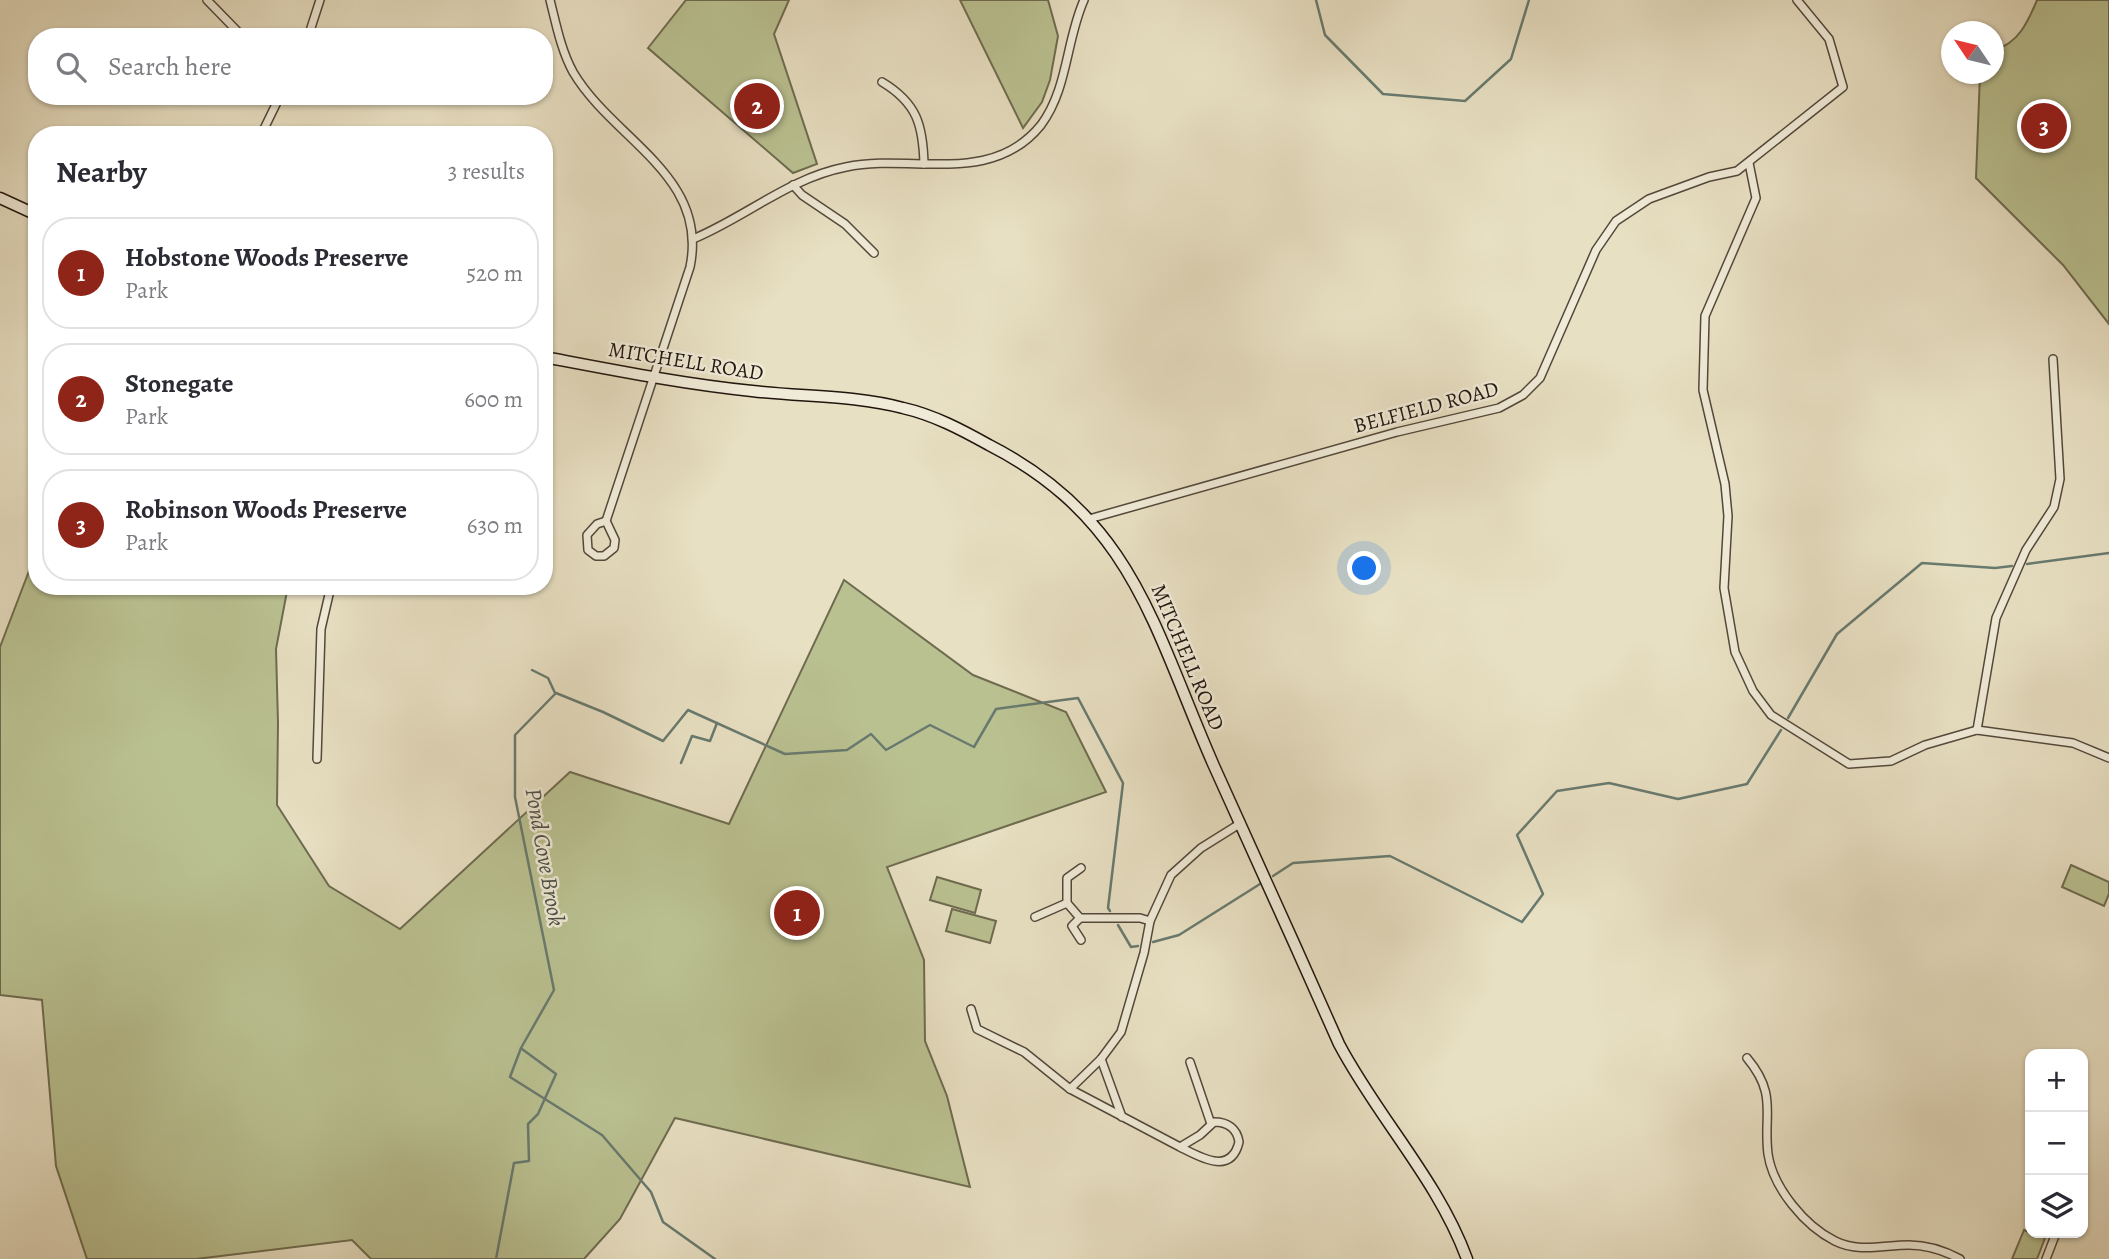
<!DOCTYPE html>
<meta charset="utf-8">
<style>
:root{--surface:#fff;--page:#f7f7f7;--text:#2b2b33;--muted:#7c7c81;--line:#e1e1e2;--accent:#8f2418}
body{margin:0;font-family:Alegreya,serif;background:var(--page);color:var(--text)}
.controls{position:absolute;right:21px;bottom:21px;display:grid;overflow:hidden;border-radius:14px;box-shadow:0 2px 5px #0004}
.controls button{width:63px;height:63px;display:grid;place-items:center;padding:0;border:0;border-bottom:2px solid var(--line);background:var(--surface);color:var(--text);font:35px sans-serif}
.compass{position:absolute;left:1941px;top:21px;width:63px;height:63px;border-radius:50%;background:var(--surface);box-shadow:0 2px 5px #0004;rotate:305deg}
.you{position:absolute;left:1365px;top:569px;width:24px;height:24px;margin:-18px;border:5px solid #fff;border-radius:50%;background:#1a73e8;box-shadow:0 0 0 10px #1a73e833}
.badge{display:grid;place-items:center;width:46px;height:46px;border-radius:50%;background:var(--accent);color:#fff;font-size:23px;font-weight:700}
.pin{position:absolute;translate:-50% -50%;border:4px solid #fff;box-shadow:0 2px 7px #0006}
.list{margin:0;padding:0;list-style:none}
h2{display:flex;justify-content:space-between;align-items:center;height:91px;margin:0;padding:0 28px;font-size:30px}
h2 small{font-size:23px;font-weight:400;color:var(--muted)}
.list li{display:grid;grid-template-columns:46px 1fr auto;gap:21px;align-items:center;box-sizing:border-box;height:112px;margin:0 14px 14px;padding:0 14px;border:2px solid var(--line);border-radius:28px}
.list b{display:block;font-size:26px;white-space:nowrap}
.list p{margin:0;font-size:23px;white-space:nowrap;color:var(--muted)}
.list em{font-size:23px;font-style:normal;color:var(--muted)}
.icon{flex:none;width:38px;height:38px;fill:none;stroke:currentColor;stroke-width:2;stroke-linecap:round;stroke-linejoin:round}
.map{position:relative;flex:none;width:2109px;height:1259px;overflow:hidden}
.search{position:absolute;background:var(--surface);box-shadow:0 2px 5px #0004;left:28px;top:28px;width:525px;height:77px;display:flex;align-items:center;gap:18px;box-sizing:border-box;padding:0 24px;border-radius:28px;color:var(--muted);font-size:26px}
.panel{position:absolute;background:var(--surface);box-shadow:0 2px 5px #0004;left:28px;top:126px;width:525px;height:469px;border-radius:28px}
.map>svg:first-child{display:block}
.green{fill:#bac191;stroke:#6e6b50;stroke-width:2}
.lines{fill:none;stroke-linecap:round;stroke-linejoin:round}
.stream{stroke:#687a6f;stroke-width:2.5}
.street-casing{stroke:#53483b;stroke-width:10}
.secondary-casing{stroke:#21150e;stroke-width:13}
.street{stroke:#f0ebd8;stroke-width:7}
.secondary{stroke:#f0ebd8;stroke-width:10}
.labels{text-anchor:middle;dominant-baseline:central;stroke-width:5;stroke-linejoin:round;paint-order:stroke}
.street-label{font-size:21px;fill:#21150e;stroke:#f0ebd8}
.water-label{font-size:23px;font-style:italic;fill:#4b5047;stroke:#f0ebd8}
</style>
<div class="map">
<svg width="2109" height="1259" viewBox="0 0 2109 1259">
<rect width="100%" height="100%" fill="#e8e0c3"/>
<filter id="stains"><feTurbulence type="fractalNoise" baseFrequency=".00286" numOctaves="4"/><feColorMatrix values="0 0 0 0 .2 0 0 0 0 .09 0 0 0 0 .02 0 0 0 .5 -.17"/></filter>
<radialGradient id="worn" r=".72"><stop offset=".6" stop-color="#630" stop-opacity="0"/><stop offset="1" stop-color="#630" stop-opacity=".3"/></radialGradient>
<!-- green -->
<g class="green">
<path d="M686 0H789L774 34 817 164 793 173 648 48Z"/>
<path d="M960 0H1048L1058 36 1050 80 1042 102 1023 128Z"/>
<path d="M2037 0H2109V324L2063 265 1976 178 1980 74H1994V50C2018 44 2028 22 2037 0Z"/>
<path d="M37 550V586H288L276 649 278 723 277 805 329 886 400 929 570 772 729 824 844 580 973 675 1066 712 1106 792 887 867 924 960 925 1041 947 1096 970 1187 675 1118 620 1219 584 1259H371L352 1240 196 1259H87L56 1166 42 1000 0 995V647Z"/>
<path d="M2071 865 2109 882V894L2104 906 2062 887Z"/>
<path d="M937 877 981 890 975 913 930 900Z"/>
<path d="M952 909 996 921 990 943 946 931Z"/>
<path d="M2024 1230 2045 1238 2037 1259H2012Z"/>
</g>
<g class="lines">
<!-- stream -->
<g class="stream">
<path d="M1316 0 1325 35 1383 94 1465 101 1511 59 1529 0"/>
<path d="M2027 564 2109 553"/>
<path d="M532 670 548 678 555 693"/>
<path d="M1788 718 1837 634 1922 563 1995 568 2012 566"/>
<path d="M681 763 692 736 710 741 717 723"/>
<path d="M1273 876 1293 863 1390 856 1522 922 1543 894 1517 835 1557 791 1609 783 1678 799 1747 784 1781 730"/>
<path d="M1118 925 1131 947 1138 946"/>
<path d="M1153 942 1179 935 1260 884"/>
<path d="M496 1259 514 1163 529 1161 528 1124 538 1114 556 1074 522 1049"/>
<path d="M715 1259 663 1222 651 1192 602 1135 510 1077 521 1048 554 990 515 797V735L556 693 603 712 663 741 688 710 785 754 847 750 871 734 886 750 930 725 974 747 996 709 1078 698 1123 783 1108 908 1110 911"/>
</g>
<defs>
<g id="street">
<path d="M207 0 243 37"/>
<path d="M550 0C556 24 561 50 573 72 613 140 709 175 690 267L606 521"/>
<path d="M308 37 320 0"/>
<path d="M882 82C917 103 923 125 924 164"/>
<path d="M261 135 280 96"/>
<path d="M1749 163 1756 198 1705 316 1703 390 1725 484 1728 516 1724 588 1735 652 1753 691 1771 715 1849 764 1891 761 1925 745 1977 730 2073 743 2109 758"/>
<path d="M793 185 802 195 845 224 874 253"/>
<path d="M693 239C746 217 789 178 846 167 912 153 991 187 1041 125 1068 89 1066 40 1084 0"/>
<path d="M544 370 548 358"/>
<path d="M1089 519 1397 432 1499 408 1523 395 1540 378 1596 250 1616 221 1649 199 1709 177 1737 171 1843 87 1829 39 1797 0"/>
<path d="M606 521 615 540 614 548 604 556H596L588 550 587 535 597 524Z"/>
<path d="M1977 730 1996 618 2026 550 2054 507 2060 479 2053 359"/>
<path d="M317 759 321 629 331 586"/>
<path d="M1081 868 1067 878V903L1080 918H1140L1150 921"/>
<path d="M1035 917 1067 903"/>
<path d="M1080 918 1072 926 1081 940"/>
<path d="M971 1009 977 1029 1024 1052 1070 1089 1180 1147 1200 1135 1214 1122C1227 1122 1237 1128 1239 1142 1231 1176 1200 1157 1180 1147"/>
<path d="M1747 1058C1778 1095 1763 1114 1768 1154 1773 1188 1805 1226 1835 1241 1859 1253 1884 1245 1909 1245 1927 1245 1945 1251 1960 1259"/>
<path d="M1101 1059 1122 1117"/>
<path d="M1190 1062 1211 1124"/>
<path d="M1070 1089 1101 1059 1121 1032 1144 953 1150 921 1171 875 1201 848 1241 823"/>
<path d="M2046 1259 2056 1233"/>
</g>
<g id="secondary">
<path d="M0 198 37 215"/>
<path d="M544 357C613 370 683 384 752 391 802 397 854 395 903 408 934 415 962 430 989 445 1134 519 1154 630 1214 766 1256 859 1298 951 1339 1044 1378 1118 1438 1180 1467 1259"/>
</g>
</defs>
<!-- street casing -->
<use href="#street" class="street-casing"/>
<!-- secondary casing -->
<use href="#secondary" class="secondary-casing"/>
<!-- street -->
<use href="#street" class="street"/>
<!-- secondary -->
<use href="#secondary" class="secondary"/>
</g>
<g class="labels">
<!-- street labels -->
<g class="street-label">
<text transform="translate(686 361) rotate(9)">MITCHELL ROAD</text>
<text transform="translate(1426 407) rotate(-15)">BELFIELD ROAD</text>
<text transform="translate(1188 657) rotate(67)">MITCHELL ROAD</text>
</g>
<!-- water labels -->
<g class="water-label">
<text transform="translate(545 857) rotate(80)">Pond Cove Brook</text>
</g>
</g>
<rect width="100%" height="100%" filter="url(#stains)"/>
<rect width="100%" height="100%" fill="url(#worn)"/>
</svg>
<div class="controls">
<button>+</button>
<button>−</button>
<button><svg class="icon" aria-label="layers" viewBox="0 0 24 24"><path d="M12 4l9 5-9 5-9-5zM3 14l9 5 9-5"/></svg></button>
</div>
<svg class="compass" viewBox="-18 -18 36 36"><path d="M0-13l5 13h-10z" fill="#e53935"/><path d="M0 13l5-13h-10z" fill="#7c7c81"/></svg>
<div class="you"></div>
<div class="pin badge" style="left:797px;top:913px">1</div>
<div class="pin badge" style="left:757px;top:106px">2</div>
<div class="pin badge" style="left:2044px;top:126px">3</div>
<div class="search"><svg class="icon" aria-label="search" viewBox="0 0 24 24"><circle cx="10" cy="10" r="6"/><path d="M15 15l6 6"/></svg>Search here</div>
<section class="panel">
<h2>Nearby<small>3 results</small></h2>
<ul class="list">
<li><span class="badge">1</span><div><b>Hobstone Woods Preserve</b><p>Park</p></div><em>520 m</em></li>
<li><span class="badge">2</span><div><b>Stonegate</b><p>Park</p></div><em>600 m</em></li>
<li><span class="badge">3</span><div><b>Robinson Woods Preserve</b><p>Park</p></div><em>630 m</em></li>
</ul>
</section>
</div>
